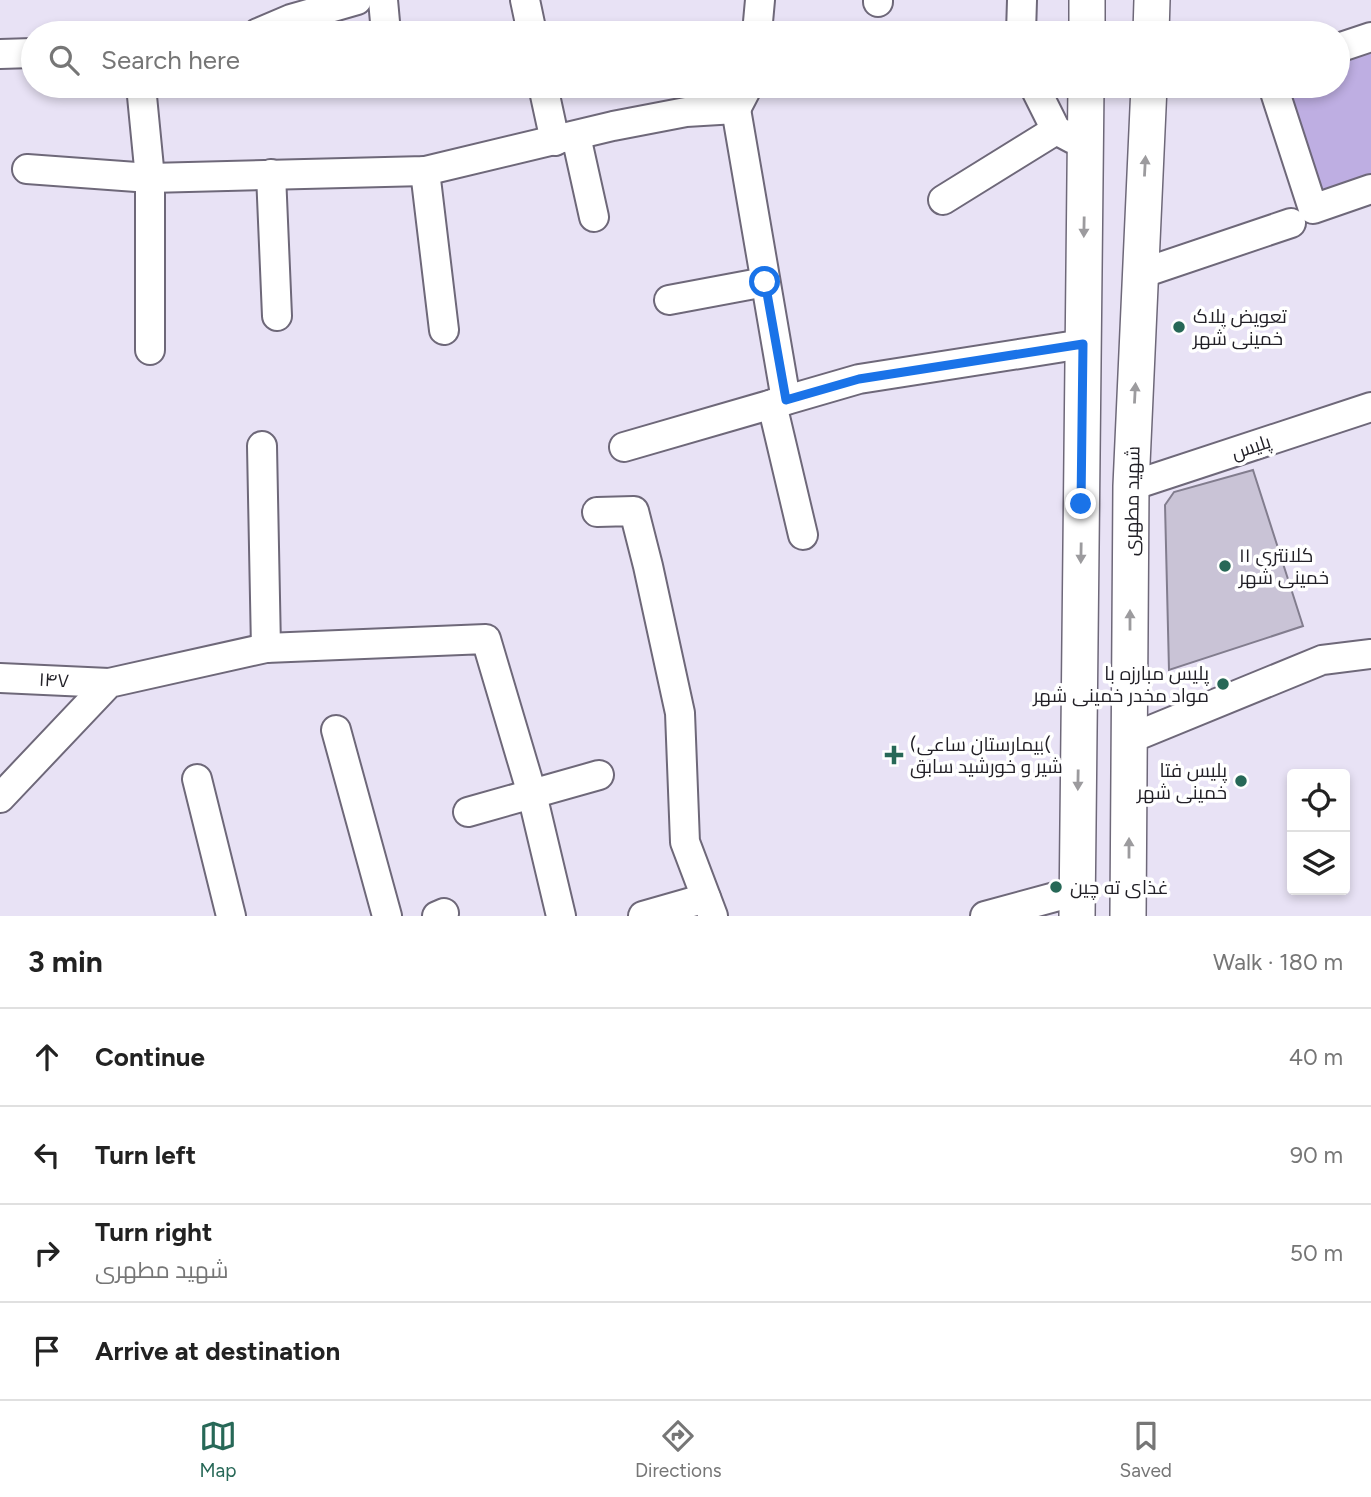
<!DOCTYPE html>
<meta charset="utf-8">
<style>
:root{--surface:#fff;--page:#f6f6f6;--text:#222;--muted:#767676;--line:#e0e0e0;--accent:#276857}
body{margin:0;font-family:Figtree,Cairo,sans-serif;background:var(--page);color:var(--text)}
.controls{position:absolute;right:21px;bottom:21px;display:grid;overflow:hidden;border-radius:7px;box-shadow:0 4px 10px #0003}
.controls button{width:63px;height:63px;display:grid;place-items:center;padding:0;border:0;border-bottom:2px solid var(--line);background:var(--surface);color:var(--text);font:35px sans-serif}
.stop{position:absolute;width:21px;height:21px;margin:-16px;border:5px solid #1a73e8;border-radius:50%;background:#fff}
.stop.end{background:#1a73e8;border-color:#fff;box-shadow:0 2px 7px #0008}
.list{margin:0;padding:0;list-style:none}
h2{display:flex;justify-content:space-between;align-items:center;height:91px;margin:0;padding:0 28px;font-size:30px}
h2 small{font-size:23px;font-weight:400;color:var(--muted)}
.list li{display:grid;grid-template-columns:46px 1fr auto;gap:21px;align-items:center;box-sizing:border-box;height:98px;padding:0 28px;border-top:2px solid var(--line)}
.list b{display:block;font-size:26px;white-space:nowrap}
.list p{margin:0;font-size:23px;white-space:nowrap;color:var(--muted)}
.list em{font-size:23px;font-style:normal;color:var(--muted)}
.icon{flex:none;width:38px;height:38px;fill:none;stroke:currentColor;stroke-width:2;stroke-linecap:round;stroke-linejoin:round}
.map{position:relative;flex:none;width:1371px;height:916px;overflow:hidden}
.search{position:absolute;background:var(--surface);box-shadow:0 4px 10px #0003;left:21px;right:21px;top:21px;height:77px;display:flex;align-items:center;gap:18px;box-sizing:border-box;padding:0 24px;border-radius:38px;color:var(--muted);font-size:26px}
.sheet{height:483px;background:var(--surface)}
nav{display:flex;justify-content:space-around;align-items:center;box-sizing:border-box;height:98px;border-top:2px solid var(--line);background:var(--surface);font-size:19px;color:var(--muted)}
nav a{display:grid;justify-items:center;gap:4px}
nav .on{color:var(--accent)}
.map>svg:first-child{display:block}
.green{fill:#beaee2}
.building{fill:#c9c3d6;stroke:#827d8e;stroke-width:2}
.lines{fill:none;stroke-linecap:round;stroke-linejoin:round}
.minor-casing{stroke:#6e6879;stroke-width:32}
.major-casing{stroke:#6e6879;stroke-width:38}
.minor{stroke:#fff;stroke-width:28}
.major{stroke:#fff;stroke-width:35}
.oneway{fill:#9c9b9e}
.route{stroke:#1a73e8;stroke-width:9}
.poi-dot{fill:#276857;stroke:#fff;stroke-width:2.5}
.labels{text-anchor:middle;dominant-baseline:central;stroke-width:7;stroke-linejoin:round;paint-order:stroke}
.poi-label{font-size:19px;fill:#222027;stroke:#fff;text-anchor:start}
.street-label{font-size:19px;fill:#222027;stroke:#fff}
</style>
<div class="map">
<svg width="1371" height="916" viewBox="0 0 1371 916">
<rect width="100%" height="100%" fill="#e8e2f5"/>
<!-- green -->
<path class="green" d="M1371 53V174L1322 190 1288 86H1338V64Z"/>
<!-- building -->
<path class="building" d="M1253 470 1303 626 1169 670 1165 505 1174 492Z"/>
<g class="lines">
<defs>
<g id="minor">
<path d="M383 0 386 33"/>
<path d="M525 0 532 33"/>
<path d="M878 0V2"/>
<path d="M258 33 291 19 357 0"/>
<path d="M757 33 760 0"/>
<path d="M1021 33 1022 0"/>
<path d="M1338 48 1371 37"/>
<path d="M0 54 33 53"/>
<path d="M141 86 150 178V350"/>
<path d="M543 86 555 141"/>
<path d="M1034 86 1056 130 1073 139"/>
<path d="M1273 86 1313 209 1371 189"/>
<path d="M736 109 786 400"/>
<path d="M576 136 594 217"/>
<path d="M27 169 150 178 425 171 613 126 686 112 736 109 748 86"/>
<path d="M425 171 444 330"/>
<path d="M271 174 277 316"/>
<path d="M943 200 1056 130"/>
<path d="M1140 274 1291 223"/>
<path d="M669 300 765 282"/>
<path d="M772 404 803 535"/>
<path d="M262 446 266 648"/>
<path d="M624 447 859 379 1083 344"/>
<path d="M1131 486 1371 407"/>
<path d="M597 512 634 511 648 566 680 713 685 842 713 916"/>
<path d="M0 678 109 683"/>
<path d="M336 730 387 916"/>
<path d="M1129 739 1322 660 1371 654"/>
<path d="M197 779 231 916"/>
<path d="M0 798 109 683 266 648 486 639 532 794 561 916"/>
<path d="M468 812 599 775"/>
<path d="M437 916 444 913"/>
<path d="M643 916 706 898"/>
<path d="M985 916 1077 891"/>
</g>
<g id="major">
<path d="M1087 33V0"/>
<path d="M1151 33 1152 0"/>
<path d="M1077 916 1086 86"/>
<path d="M1128 916 1131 486 1149 86"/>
</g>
</defs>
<!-- minor casing -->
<use href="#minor" class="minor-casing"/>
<!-- major casing -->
<use href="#major" class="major-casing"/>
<!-- minor -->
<use href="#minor" class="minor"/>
<!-- major -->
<use href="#major" class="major"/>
</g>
<!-- one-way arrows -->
<defs><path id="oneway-solid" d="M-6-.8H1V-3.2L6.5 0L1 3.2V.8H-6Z" transform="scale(1.75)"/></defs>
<g class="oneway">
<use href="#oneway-solid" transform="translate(1145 166) rotate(-87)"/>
<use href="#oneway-solid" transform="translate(1084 227) rotate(91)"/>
<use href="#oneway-solid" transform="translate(1135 393) rotate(-87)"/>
<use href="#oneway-solid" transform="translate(1081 553) rotate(91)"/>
<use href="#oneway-solid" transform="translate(1130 620) rotate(-90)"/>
<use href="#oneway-solid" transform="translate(1078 780) rotate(91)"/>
<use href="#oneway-solid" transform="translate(1129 848) rotate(-90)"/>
</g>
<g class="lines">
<!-- route -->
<path class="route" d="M765 282 786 400 859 379 1083 344 1081 504"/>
</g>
<!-- markers -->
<g class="poi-dot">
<circle cx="1179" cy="327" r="7"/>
<circle cx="1225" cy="566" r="7"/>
<circle cx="1223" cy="684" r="7"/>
<path d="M890.5 744.5h7v7h7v7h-7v7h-7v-7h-7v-7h7z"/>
<circle cx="1241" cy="781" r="7"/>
<circle cx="1056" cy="887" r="7"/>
</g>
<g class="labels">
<!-- poi labels -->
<g class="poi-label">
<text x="1193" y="316">تعویض پلاک<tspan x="1193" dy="22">خمینی شهر</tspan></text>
<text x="1239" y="555">کلانتری ۱۱<tspan x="1239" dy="22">خمینی شهر</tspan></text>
<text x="1209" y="673" text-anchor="end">پلیس مبارزه با<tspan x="1209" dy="22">مواد مخدر خمینی شهر</tspan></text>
<text x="910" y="744">(بیمارستان ساعی(<tspan x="910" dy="22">شیر و خورشید سابق</tspan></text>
<text x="1227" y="770" text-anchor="end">پلیس فتا<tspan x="1227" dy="22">خمینی شهر</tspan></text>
<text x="1070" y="887">غذای ته چین</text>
</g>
<!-- street labels -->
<g class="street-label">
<text transform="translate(1251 447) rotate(-18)">پلیس</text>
<text transform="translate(1132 501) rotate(-89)">شهید مطهری</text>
<text transform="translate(54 680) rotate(3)">۱۴۷</text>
</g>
</g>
</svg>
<div class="controls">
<button><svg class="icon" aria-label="locate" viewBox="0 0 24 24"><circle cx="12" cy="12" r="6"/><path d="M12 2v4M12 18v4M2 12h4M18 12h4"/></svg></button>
<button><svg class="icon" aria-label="layers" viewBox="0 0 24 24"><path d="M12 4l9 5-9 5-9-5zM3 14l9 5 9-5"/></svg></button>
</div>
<div class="stop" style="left:765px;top:282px"></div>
<div class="stop end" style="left:1081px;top:504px"></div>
<div class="search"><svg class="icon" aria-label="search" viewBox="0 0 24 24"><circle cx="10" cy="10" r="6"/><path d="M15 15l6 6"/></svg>Search here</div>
</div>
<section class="sheet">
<h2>3 min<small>Walk · 180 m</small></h2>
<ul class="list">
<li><svg class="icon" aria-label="ahead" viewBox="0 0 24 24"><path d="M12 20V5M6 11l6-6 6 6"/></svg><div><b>Continue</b></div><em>40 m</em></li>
<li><svg class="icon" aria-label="left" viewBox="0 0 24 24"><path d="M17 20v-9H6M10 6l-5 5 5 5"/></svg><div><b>Turn left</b></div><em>90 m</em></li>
<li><svg class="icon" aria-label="right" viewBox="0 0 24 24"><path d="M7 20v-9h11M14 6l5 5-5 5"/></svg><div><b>Turn right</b><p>شهید مطهری</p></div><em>50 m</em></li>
<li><svg class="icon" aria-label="arrive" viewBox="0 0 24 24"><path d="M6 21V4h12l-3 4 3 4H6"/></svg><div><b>Arrive at destination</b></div></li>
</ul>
</section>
<nav>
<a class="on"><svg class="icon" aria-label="map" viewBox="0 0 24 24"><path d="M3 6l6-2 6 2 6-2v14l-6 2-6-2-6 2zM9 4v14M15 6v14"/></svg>Map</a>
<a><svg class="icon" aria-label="directions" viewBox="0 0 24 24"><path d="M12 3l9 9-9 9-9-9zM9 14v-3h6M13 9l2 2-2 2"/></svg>Directions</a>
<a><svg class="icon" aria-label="saved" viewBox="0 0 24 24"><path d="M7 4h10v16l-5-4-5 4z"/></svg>Saved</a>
</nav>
